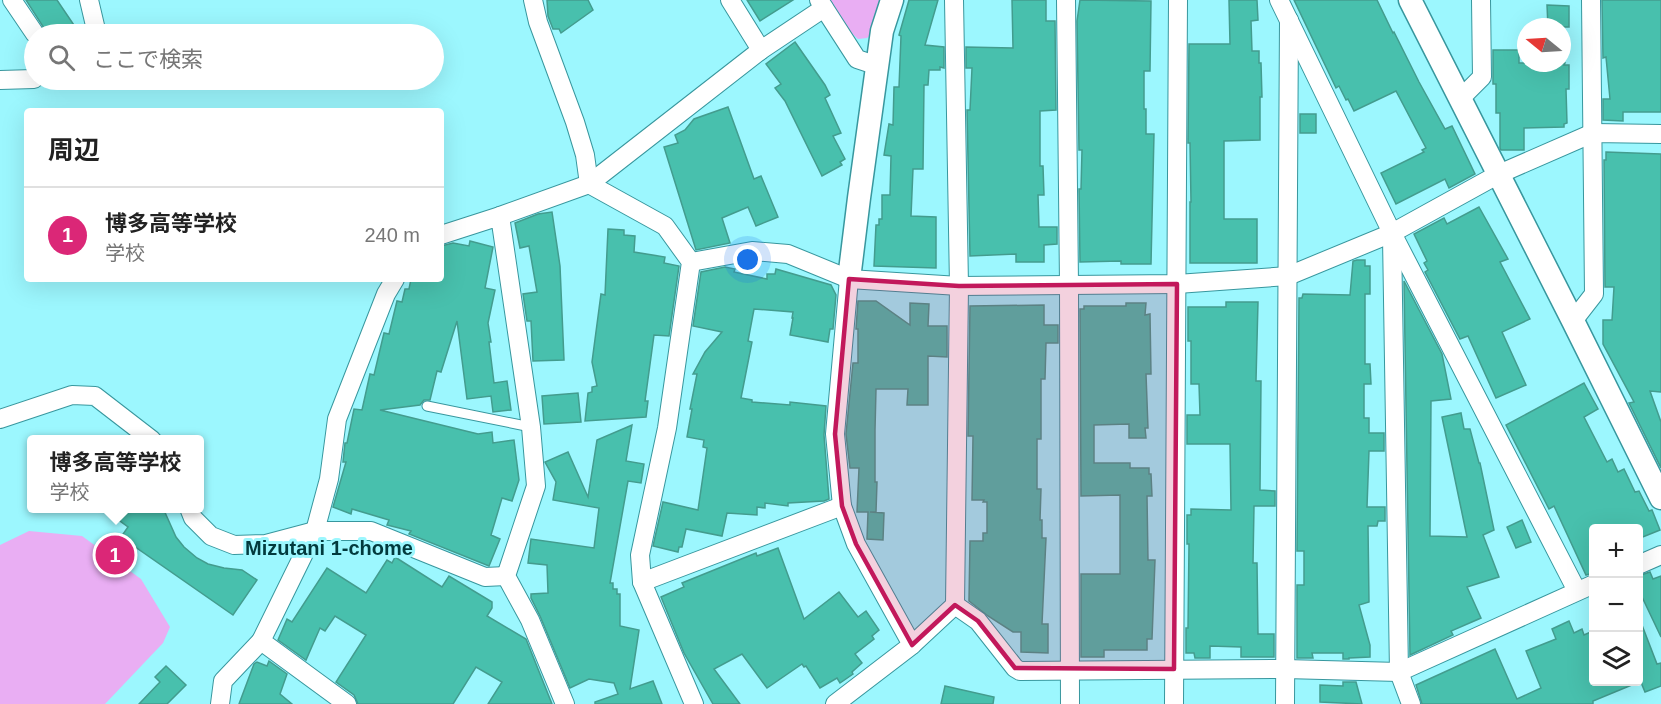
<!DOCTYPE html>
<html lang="ja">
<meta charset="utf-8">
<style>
:root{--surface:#fff;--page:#f6f6f6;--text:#222;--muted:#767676;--line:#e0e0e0;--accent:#db2777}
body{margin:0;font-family:Helvetica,"Noto Sans JP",sans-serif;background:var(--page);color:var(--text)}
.controls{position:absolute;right:18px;bottom:18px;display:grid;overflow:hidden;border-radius:6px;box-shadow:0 6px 24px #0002}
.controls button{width:54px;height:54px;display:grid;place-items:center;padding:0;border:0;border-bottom:2px solid var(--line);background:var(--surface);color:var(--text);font:30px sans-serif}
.compass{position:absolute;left:1517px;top:18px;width:54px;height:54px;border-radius:50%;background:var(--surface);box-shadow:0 6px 24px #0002;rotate:288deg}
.you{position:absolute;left:748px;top:260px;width:21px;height:21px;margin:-15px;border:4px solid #fff;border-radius:50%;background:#1a73e8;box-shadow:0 0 0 9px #1a73e833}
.badge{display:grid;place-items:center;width:39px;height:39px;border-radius:50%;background:var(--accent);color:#fff;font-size:20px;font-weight:700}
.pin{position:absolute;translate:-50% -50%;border:3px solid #fff;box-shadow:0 2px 6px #0006}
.popup{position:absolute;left:27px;top:435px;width:177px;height:78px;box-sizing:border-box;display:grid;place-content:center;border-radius:6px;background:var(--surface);filter:drop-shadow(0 2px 4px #0005);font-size:20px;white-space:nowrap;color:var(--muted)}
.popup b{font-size:22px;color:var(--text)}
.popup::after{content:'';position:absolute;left:50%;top:100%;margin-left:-12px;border:12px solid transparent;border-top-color:var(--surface)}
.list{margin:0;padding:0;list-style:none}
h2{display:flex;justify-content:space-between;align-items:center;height:78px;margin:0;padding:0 24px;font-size:26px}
h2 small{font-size:20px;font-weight:400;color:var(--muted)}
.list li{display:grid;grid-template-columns:39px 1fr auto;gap:18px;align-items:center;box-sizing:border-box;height:96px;padding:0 24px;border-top:2px solid var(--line)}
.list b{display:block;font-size:22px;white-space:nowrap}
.list p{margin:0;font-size:20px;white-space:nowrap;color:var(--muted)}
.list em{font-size:20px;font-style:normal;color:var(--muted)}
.icon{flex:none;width:33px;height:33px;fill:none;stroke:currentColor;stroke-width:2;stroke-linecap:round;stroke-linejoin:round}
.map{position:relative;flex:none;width:1661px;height:704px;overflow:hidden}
.search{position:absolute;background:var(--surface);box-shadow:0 6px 24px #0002;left:24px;top:24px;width:420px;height:66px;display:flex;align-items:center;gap:15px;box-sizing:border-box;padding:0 21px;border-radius:33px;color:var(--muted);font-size:22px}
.panel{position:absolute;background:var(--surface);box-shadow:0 6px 24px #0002;left:24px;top:108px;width:420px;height:174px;border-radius:6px}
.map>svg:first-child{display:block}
.green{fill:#e9aef3}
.building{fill:#48c0ad;stroke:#439c8e;stroke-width:1.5}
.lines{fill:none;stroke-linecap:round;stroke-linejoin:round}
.service-casing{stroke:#38979e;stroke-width:11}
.minor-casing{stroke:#38979e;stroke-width:20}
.tertiary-casing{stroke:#38979e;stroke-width:25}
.service{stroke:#fff;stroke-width:9}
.minor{stroke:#fff;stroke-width:18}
.tertiary{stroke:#fff;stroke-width:22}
.marked{fill:#c2185b;fill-opacity:0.2;stroke:#c2185b;stroke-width:4.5;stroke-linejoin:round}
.labels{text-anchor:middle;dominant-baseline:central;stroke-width:6;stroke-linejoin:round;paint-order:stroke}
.neighbourhood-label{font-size:20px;font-weight:bold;fill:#023a3d;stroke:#9cf7fe}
</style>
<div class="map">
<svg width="1661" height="704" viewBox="0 0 1661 704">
<rect width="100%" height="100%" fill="#9cf7fe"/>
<!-- green -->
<g class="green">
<path d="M829 0H882L874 32 867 38 858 39 844 26Z"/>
<path d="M29 531 82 536 141 579 170 627 163 643 105 704H0V545Z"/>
</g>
<!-- building -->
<g class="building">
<path d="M26 0H57L80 34H46L44 28Z"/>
<path d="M547 0H588L593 10 561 33 559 29H553L548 16Z"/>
<path d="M747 0H793L760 21Z"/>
<path d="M909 0H938L925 45 944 47V68L940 67V70H929L928 85H924L923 169H913L911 216 936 217V268L874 266 876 225H879V219H882V195H890L891 156 884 155 889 124 893 125 894 87H899L901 36 899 35Z"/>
<path d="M1012 0H1046V21H1055L1056 110 1040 111V166H1043L1044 195H1038L1039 227H1057V244L1044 245V262H1016V254L970 256 967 110H970L972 68H966V47L1013 48Z"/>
<path d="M1080 0 1151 1 1150 71H1144V109H1146V134H1154L1151 264H1121V261L1080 262 1079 189H1081L1082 150H1079L1077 21Z"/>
<path d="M1229 0H1257L1258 20 1251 21 1252 51H1259V63H1261L1262 97H1260V140L1224 141V219H1257V263H1190V202H1191L1190 143H1188L1189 44H1230Z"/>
<path d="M1294 0H1377L1393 33 1394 32 1419 82 1445 129 1452 126 1475 174 1449 188 1445 179 1396 204 1381 173 1424 152 1422 150 1426 148 1396 91 1354 111 1348 99 1346 100 1339 86 1336 88Z"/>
<path d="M1602 0H1661V112H1623V121L1603 120V99H1610L1606 57 1603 58Z"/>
<path d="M1547 5 1569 6V27H1548Z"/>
<path d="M795 42 825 85 830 95 825 98 841 133 833 136 845 159 840 162 842 165 822 176 785 101 775 88 781 84 766 64Z"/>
<path d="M1493 50H1519V63H1565L1564 65H1569V89H1566L1567 123 1564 124V127L1524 128V150H1501L1500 148V113H1496V84H1493Z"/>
<path d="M728 107 754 179 761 176 778 217 756 226 748 207 722 218 730 243 696 250 664 147 678 143 675 135 685 130 694 119Z"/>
<rect x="1300" y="114" width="16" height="19"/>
<path d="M1606 152 1661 154V392L1650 391 1661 422V468L1629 403 1634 402 1603 344V320H1612L1614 287H1605L1604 160H1606Z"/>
<path d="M1479 207 1508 259 1500 262 1530 319 1502 332 1526 385 1496 398 1468 336 1460 339 1425 272 1428 270 1424 263 1427 261 1414 234 1444 218 1447 224Z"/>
<path d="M552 212 560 266 564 360 533 361 531 321H527L523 294 537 292 529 246 520 248 515 223 538 214Z"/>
<path d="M608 229 624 230V235L635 236 634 252 665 257 664 263 679 266 669 336 654 335 645 401H648L646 417 585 421 588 393 592 392V387L597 386 592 362 601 294 605 295Z"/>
<path d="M470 241 493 247 485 288 495 290 488 323 491 342H489L494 383 507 381 511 410 493 412 491 396 467 399 457 321 441 372 437 371 430 400H424L420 405 380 410 478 434 492 432 493 443 514 440 519 480 512 501 502 498 491 535 500 539 489 566 409 534 411 531 387 525 389 520 352 509 351 514 333 507 346 462H343L345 443H347L354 409 362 410 370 374 374 375 384 333 389 334 397 301 402 302 405 289H409L411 279H441V246L453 243 469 246Z"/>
<path d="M1357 260H1365V266H1370V294H1365V364H1370L1371 384H1364V418H1369V433H1384V451H1369L1367 507H1385V521H1378L1377 526H1368L1369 602 1359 605 1370 645V657L1349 658V659H1343V653H1312L1313 658H1297V585H1304V551H1297L1299 298H1302L1303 294 1350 295 1353 261Z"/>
<path d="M725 267 735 269 734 272 767 279V274H775L776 269 831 285 836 295 833 329H830L828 342 790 335 793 318H792L793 312 754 309 748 341 752 342 741 398 752 400V402L790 405V402L826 406 824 435 829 499 824 501 788 503V506L765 503V508L757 507V515L727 513 722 536 686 529 682 547H679L678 552 653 546 663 502 698 510 707 448 703 447 704 440 687 437 692 409H690L697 374H693L705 352 722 332 693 326 701 272Z"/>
<path d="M1404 281 1442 354 1451 399 1431 401 1430 536 1467 537 1442 417 1461 413 1464 429H1470L1479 463H1480L1494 530 1483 535 1499 577 1467 587 1481 618 1451 631 1453 635 1410 655Z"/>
<path d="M858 301H876L910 325V303L929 304 928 326H947V357L928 356V405H907L908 389H876L875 430V482H877L876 512H870L884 513 883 540 867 539 868 512H857L859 468H850L846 434 853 363H858V329H856Z"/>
<path d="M1226 302H1258L1256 381H1261L1260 490 1275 491V506H1254L1253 563H1257L1258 634H1274V657H1241V647L1210 646V658H1195L1194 653H1186V628H1188L1189 544H1187V515H1191V509L1231 510 1230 444H1187V415H1200L1199 384H1191V341H1188V307H1226Z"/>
<path d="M1126 303H1146L1145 315 1150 314 1151 374H1146L1148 428H1145L1146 438H1129V424L1094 425V463H1130V468H1149V474H1151L1152 496H1147L1148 560H1155L1152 639H1147V650H1104V657H1081V574H1120V495L1081 496 1080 309H1084V306H1126Z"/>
<path d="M1044 305V325H1058V343H1046L1045 379H1041V439H1037V489H1041L1040 520H1042V538H1046L1042 624H1048V653L1021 652V632H1013L988 616 969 601 970 541H983V533H987V502H983L984 500H972L973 436H968L970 306Z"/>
<path d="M1584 383 1598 409 1584 417 1607 462 1612 459 1618 472 1624 469 1635 492 1639 491 1649 511 1652 510 1660 530 1638 539V528H1593V573L1586 575 1554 506 1549 509 1506 425Z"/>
<path d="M578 393 581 422 544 424 542 396Z"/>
<path d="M632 425 626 461 644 464 641 483 628 481 610 583H613V589H617V594H620V626L639 630 630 689 653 681 662 704H595V702L618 694 614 683 589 679 570 688 540 616 531 598V594L548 593 547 565 528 563 531 539 594 548 599 508 553 500 556 482 545 462 568 452 588 497 597 440Z"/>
<path d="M102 508H163L176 537 184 547 197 558 208 564 224 568 242 570 257 580 233 615 121 537 128 527Z"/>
<path d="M1522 520 1531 542 1516 548 1507 527Z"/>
<path d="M778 548 804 619 839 592 858 617 866 611 879 630 872 636 874 639 855 654 862 663 852 672 853 674 840 683 837 678 820 688 806 666 804 667 802 664 767 688 742 654 714 669 740 704H713L684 653 661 597 684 587 682 583 756 553 757 556Z"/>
<path d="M395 557 442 587 449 576 492 602V608L487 616 526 639 552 704H488L502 682 476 667 453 704H358L354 695 336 682 366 635 335 616 325 631 320 628 306 660 278 640 287 619 292 622 327 568 366 593 387 560 392 563Z"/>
<path d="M1650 572 1653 579 1661 576V637L1642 597 1638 599V576Z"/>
<path d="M1638 620H1640L1657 664 1661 663V686L1645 692 1638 675Z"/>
<path d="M1569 621 1574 633 1582 629 1584 635 1593 631V681L1639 682 1593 701V704H1422L1416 685 1495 649 1517 699 1541 688 1526 651 1556 639 1552 629Z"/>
<path d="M269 661 287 674 280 694 292 704H239L254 664 257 662 267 666Z"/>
<path d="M166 666 186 685 167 704H139L160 682 155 677Z"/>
<path d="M1343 682H1356L1362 704 1320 702V685L1343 686Z"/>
<path d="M945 686 994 697 993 704H941Z"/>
</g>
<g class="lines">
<defs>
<path id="service" d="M427 406 531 427"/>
<g id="minor">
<path d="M12 0 35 34"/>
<path d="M89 0 97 34"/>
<path d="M533 0 538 22 575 122 585 155 589 184"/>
<path d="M730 0 761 50"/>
<path d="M819 0 857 59 878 66"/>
<path d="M1066 0 1069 285 1070 704"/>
<path d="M1279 0 1392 233 1577 591"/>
<path d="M0 80 34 79"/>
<path d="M1461 98 1482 77 1481 0"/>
<path d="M589 184 665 226 691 262 667 428 640 555 642 582 694 704"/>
<path d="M500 216 589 184 761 50 824 8"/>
<path d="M441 235 500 216 531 427 536 486 506 576 530 620 565 704"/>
<path d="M1392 237 1399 672 1411 704"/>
<path d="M691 262 752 251 788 254 849 279 959 286 1177 284 1288 276 1392 233 1499 174 1593 133 1661 134"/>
<path d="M849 279 835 434 842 506 856 544 912 645"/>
<path d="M1573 321 1594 294 1591 0"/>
<path d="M0 419 72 395 95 396 152 440"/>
<path d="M189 508 193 518 211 536 234 545 266 544 315 531H371L485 577 506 576"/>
<path d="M1638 565 1661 555"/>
<path d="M642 582 842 506"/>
<path d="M955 605 978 621 1015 668 1020 671 1285 669 1399 672 1594 584"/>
<path d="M220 704 223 681 261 641"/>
<path d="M347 704 261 641 315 531 329 479 337 419 386 294 395 279"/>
<path d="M835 704 912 645 955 605 959 286 954 0"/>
<path d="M1174 704 1178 0"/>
<path d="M1285 704 1289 20"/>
</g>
<g id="tertiary">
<path d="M1410 0 1573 321 1661 498"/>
<path d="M849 279 859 198 882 31 892 0"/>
</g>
</defs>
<!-- service casing -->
<use href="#service" class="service-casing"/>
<!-- minor casing -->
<use href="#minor" class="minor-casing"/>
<!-- tertiary casing -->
<use href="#tertiary" class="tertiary-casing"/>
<!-- service -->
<use href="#service" class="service"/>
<!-- minor -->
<use href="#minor" class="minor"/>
<!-- tertiary -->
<use href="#tertiary" class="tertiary"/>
</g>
<!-- marked area -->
<path class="marked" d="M849 279 959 286 1177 284 1174 669 1015 668 978 621 955 605 912 645 856 544 842 506 835 434Z"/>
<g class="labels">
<!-- neighbourhood labels -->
<g class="neighbourhood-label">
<text x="329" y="548">Mizutani 1-chome</text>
</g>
</g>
</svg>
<div class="controls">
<button>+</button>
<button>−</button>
<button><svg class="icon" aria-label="layers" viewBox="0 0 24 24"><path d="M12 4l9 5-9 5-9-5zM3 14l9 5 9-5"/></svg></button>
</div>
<svg class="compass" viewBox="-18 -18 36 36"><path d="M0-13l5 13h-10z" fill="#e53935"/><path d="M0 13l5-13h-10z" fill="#767676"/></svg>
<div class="you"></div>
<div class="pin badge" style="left:115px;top:555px">1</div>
<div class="popup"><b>博多高等学校</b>学校</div>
<div class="search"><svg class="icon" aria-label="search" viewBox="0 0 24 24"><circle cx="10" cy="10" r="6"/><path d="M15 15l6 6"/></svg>ここで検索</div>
<section class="panel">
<h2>周辺<small></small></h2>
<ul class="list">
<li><span class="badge">1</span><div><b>博多高等学校</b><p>学校</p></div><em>240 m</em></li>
</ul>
</section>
</div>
